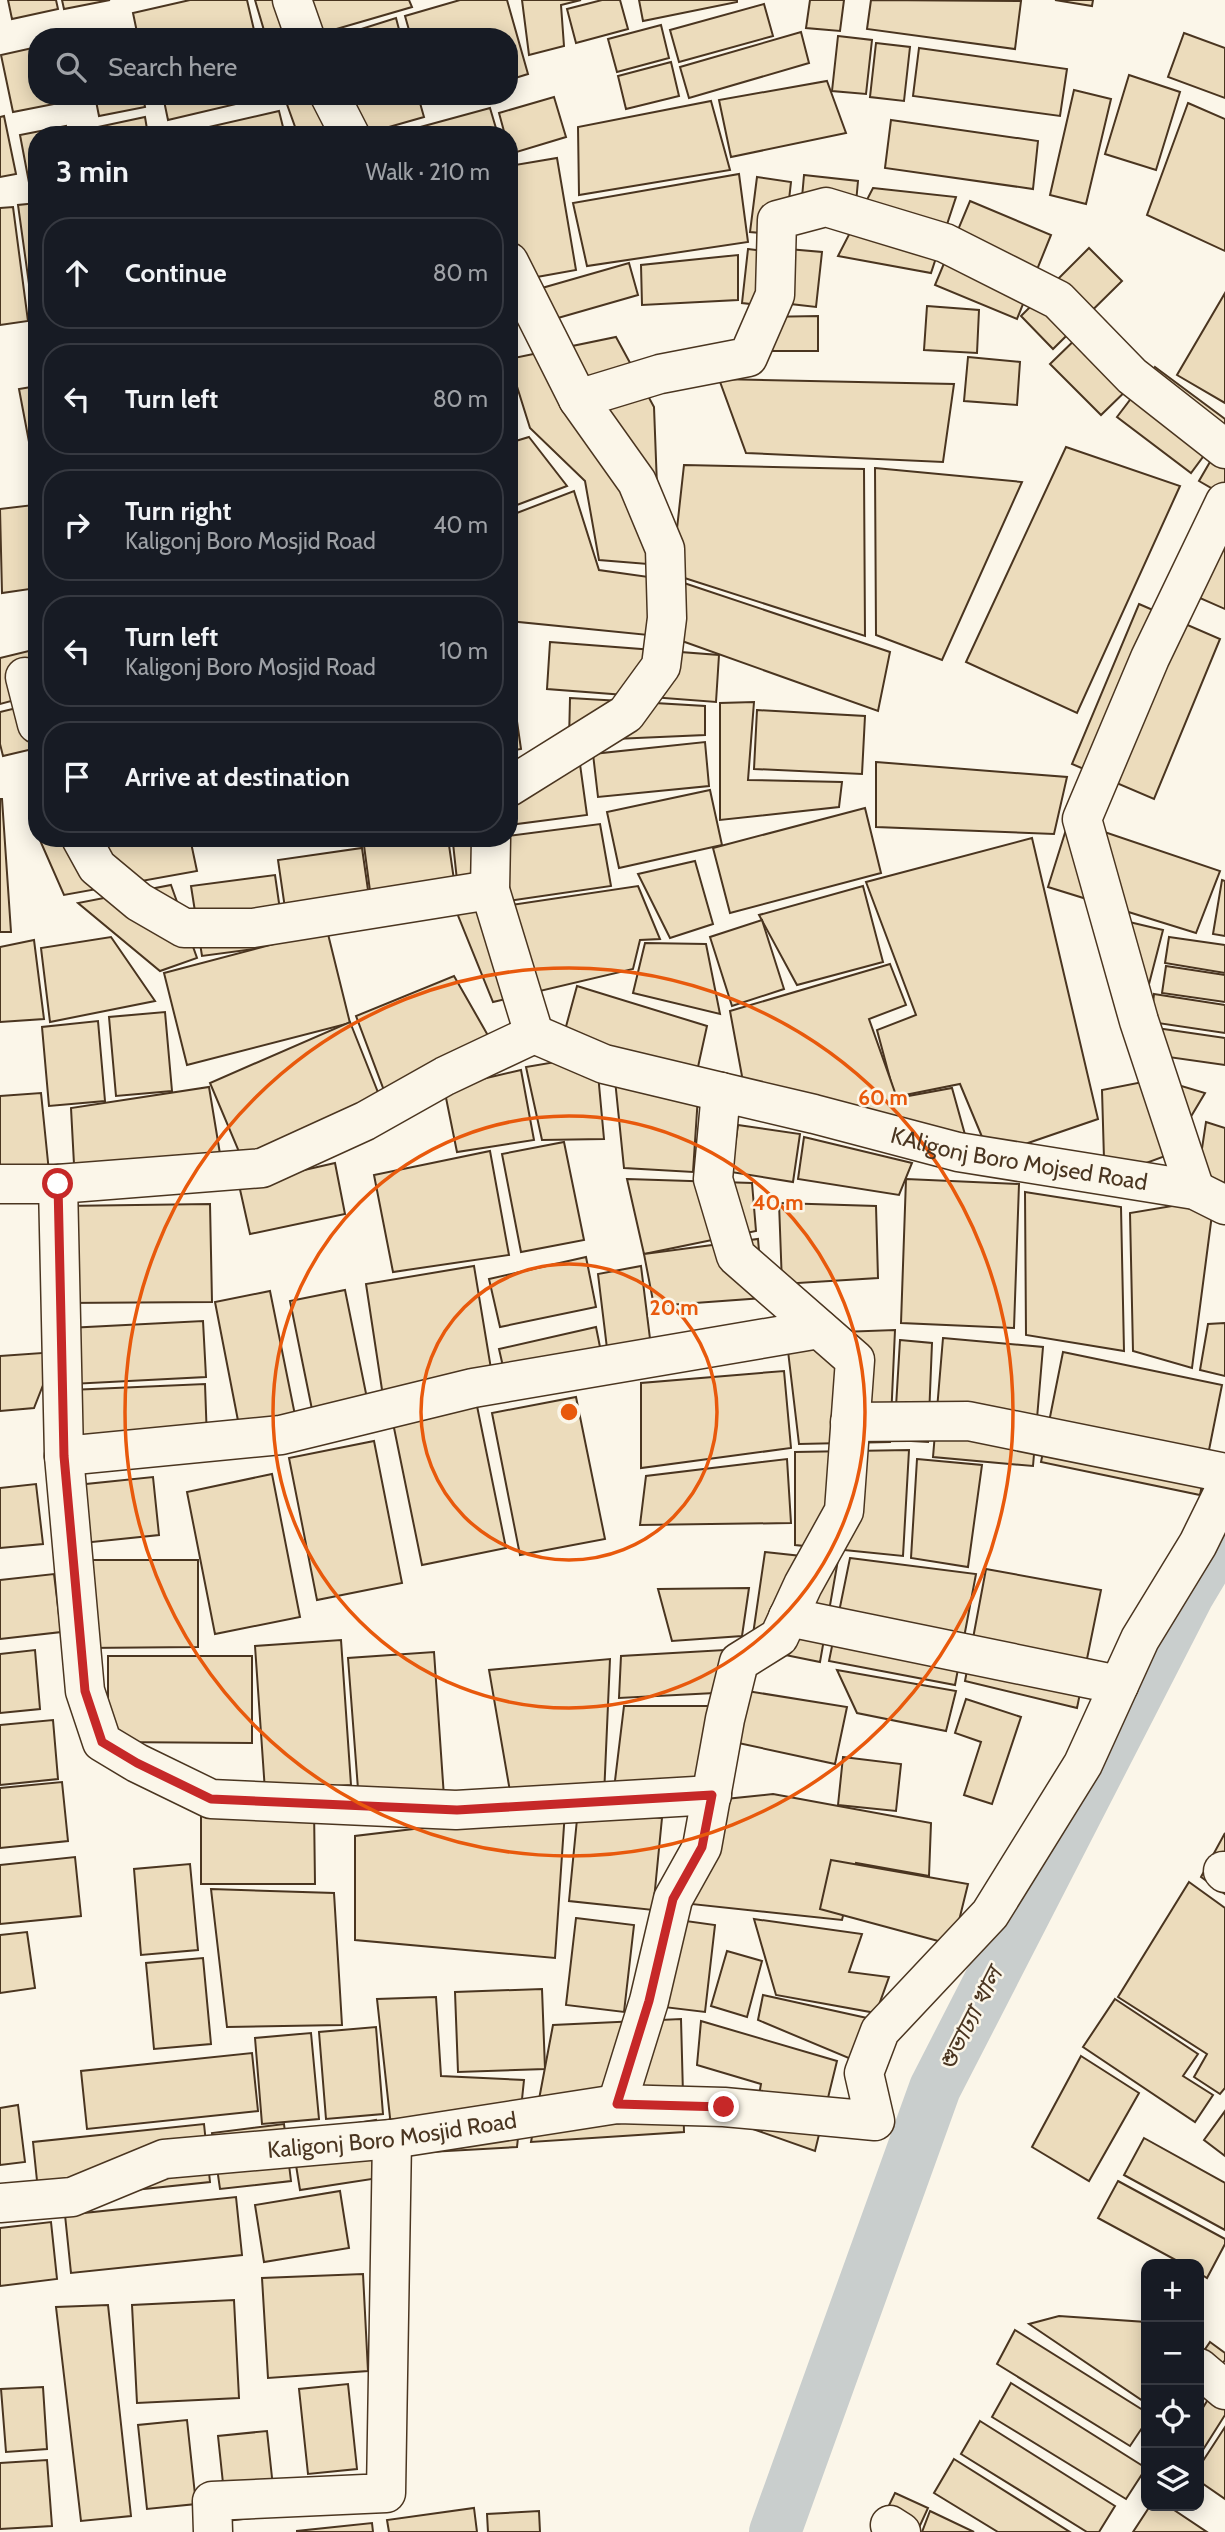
<!DOCTYPE html>
<meta charset="utf-8">
<style>
:root{--surface:#171b24;--page:#242831;--text:#f1f3f6;--muted:#9ea1a6;--line:#363941}
body{margin:0;font-family:Cabin,"Noto Sans Bengali",sans-serif;background:var(--page);color:var(--text)}
.controls{position:absolute;right:21px;bottom:21px;display:grid;overflow:hidden;border-radius:14px;box-shadow:0 4px 18px #0003}
.controls button{width:63px;height:63px;display:grid;place-items:center;padding:0;border:0;border-bottom:2px solid var(--line);background:var(--surface);color:var(--text);font:35px sans-serif}
.stop{position:absolute;width:21px;height:21px;margin:-16px;border:5px solid #c62828;border-radius:50%;background:#fff}
.stop.end{background:#c62828;border-color:#fff;box-shadow:0 2px 7px #0008}
.list{margin:0;padding:0;list-style:none}
h2{display:flex;justify-content:space-between;align-items:center;height:91px;margin:0;padding:0 28px;font-size:30px}
h2 small{font-size:23px;font-weight:400;color:var(--muted)}
.list li{display:grid;grid-template-columns:46px 1fr auto;gap:21px;align-items:center;box-sizing:border-box;height:112px;margin:0 14px 14px;padding:0 14px;border:2px solid var(--line);border-radius:28px}
.list b{display:block;font-size:26px;white-space:nowrap}
.list p{margin:0;font-size:23px;white-space:nowrap;color:var(--muted)}
.list em{font-size:23px;font-style:normal;color:var(--muted)}
.icon{flex:none;width:38px;height:38px;fill:none;stroke:currentColor;stroke-width:2;stroke-linecap:round;stroke-linejoin:round}
.map{position:relative;flex:none;width:1225px;height:2532px;overflow:hidden}
.search{position:absolute;background:var(--surface);box-shadow:0 4px 18px #0003;left:28px;top:28px;width:490px;height:77px;display:flex;align-items:center;gap:18px;box-sizing:border-box;padding:0 24px;border-radius:28px;color:var(--muted);font-size:26px}
.panel{position:absolute;background:var(--surface);box-shadow:0 4px 18px #0003;left:28px;top:126px;width:490px;height:721px;border-radius:28px}
.map>svg:first-child{display:block}
.lines{fill:none;stroke-linecap:round;stroke-linejoin:round}
.canal{stroke:#c9cecd;stroke-width:52}
.building{fill:#ecdcbc;stroke:#4a3520;stroke-width:2}
.minor-casing{stroke:#4a3520;stroke-width:41}
.minor{stroke:#fbf6e9;stroke-width:38}
.route{stroke:#c62828;stroke-width:9}
.ring{fill:none;stroke:#e8590c;stroke-width:3.5}
.labels{text-anchor:middle;dominant-baseline:central;stroke-width:5;stroke-linejoin:round;paint-order:stroke}
.street-label{font-size:23px;fill:#4a3520;stroke:#fbf6e9}
.water-label{font-size:24px;font-style:italic;fill:#4a3520;stroke:#fbf6e9}
.centre{fill:#e8590c;stroke:#fbf6e9;stroke-width:3.5}
.ring-label{font-size:21px;text-anchor:middle;font-weight:bold;fill:#e8590c;stroke:#fbf6e9;stroke-width:5;stroke-linejoin:round;paint-order:stroke}
</style>
<div class="map">
<svg width="1225" height="2532" viewBox="0 0 1225 2532">
<rect width="100%" height="100%" fill="#fbf6e9"/>
<g class="lines">
<!-- canal -->
<path class="canal" d="M775 2532 935 2088 1189 1593 1225 1533"/>
</g>
<!-- building -->
<g class="building">
<path d="M8 0H56L58 9 12 19Z"/>
<path d="M62 0H110L64 9Z"/>
<path d="M190 0H247L254 30 223 37H138L133 13Z"/>
<path d="M255 0H409L412 7 309 37H266Z"/>
<path d="M460 0H507L528 74 509 80V37H411L405 16Z"/>
<path d="M522 0H581L561 5 564 46 529 55Z"/>
<path d="M602 0H620L628 29 576 43 567 9Z"/>
<path d="M639 0H737V2L643 21Z"/>
<path d="M810 0H844L840 31 806 28Z"/>
<path d="M871 0 1021 1 1015 49 867 29Z"/>
<path d="M1055 0H1093L1092 6Z"/>
<path d="M764 4 773 36 679 62 670 30Z"/>
<path d="M396 18 401 37H336Z"/>
<path d="M661 25 669 58 617 72 608 39Z"/>
<path d="M801 32 809 63 689 98 680 67Z"/>
<path d="M1184 33 1225 48V98L1168 77Z"/>
<path d="M838 36 872 40 866 94 832 91Z"/>
<path d="M876 43 910 47 904 101 870 97Z"/>
<path d="M37 47V96H57L59 103 13 112 1 55Z"/>
<path d="M919 48 1067 69 1060 116 913 96Z"/>
<path d="M671 62 679 96 626 109 618 76Z"/>
<path d="M1129 75 1180 92 1156 170 1105 154Z"/>
<path d="M827 81 846 133 731 157 719 100Z"/>
<path d="M1074 90 1111 99 1086 204 1050 195Z"/>
<path d="M95 96H143L145 107 99 116Z"/>
<path d="M163 96H270L168 120Z"/>
<path d="M284 96H418L424 117 361 135H298Z"/>
<path d="M428 96H452L430 103Z"/>
<path d="M554 97 566 137 510 154 509 135H505L499 113Z"/>
<path d="M711 101 730 170 579 195 578 127Z"/>
<path d="M1188 103 1225 119V251L1147 215Z"/>
<path d="M490 108 498 135H391Z"/>
<path d="M279 111 285 135H174Z"/>
<path d="M4 116 16 174 0 177V117Z"/>
<path d="M145 117 148 135H100L98 127Z"/>
<path d="M891 120 1038 141 1033 189 885 168Z"/>
<path d="M66 126 67 135H37V192L31 193 20 135Z"/>
<path d="M557 158 576 270 520 280 509 219V166Z"/>
<path d="M739 174 748 242 587 266 573 203Z"/>
<path d="M804 175 858 181 855 214 801 209Z"/>
<path d="M757 177 791 182 785 235 750 232Z"/>
<path d="M873 188 956 197 931 273 838 256Z"/>
<path d="M970 201 1051 235 1017 319 935 285Z"/>
<path d="M37 203V319L34 320 18 205Z"/>
<path d="M13 207 28 321 0 325V208Z"/>
<path d="M1089 248 1122 281 1053 349 1021 316Z"/>
<path d="M748 249 782 253 776 307 742 303Z"/>
<path d="M788 249 822 252 816 307 782 303Z"/>
<path d="M738 255V300L642 305 641 265Z"/>
<path d="M629 263 638 295 544 322 535 290Z"/>
<path d="M1225 293V403L1177 375Z"/>
<path d="M927 306 979 310 977 353 924 350Z"/>
<path d="M818 316V351H763V317Z"/>
<path d="M1085 330 1136 381 1101 415 1050 364Z"/>
<path d="M616 337 654 407 660 565 599 560 585 481 530 428 509 361V359Z"/>
<path d="M968 357 1020 362 1017 405 964 401Z"/>
<path d="M1155 367 1225 419V427L1191 473 1117 417Z"/>
<path d="M719 379 954 384 943 462 746 453Z"/>
<path d="M37 386V446L30 447 19 389Z"/>
<path d="M1225 436V496L1199 481Z"/>
<path d="M529 437 567 486 509 508V443Z"/>
<path d="M1066 447 1180 486 1077 713 966 662Z"/>
<path d="M684 465 864 469 865 636 672 574Z"/>
<path d="M875 468 1022 482 942 660 876 635Z"/>
<path d="M574 491 599 570 663 579 658 636 509 621V516Z"/>
<path d="M33 505 37 530V588L2 593 0 509Z"/>
<path d="M1225 521V609L1193 595Z"/>
<path d="M675 580 890 652 878 711 668 636Z"/>
<path d="M1139 604 1220 639 1154 799 1072 764Z"/>
<path d="M550 642 719 655 716 702 547 689Z"/>
<path d="M37 649V694L0 704V658Z"/>
<path d="M509 680H511L521 749 509 751Z"/>
<path d="M570 698 705 706V735L569 741Z"/>
<path d="M754 702 748 780 842 782 839 807 720 820V703Z"/>
<path d="M37 703V748L3 756 0 744V712Z"/>
<path d="M757 710 865 716 862 774 754 769Z"/>
<path d="M705 742 709 786 598 797 593 754Z"/>
<path d="M579 757 587 815 509 825V765Z"/>
<path d="M876 762 1067 777 1054 834 876 827Z"/>
<path d="M710 790 722 845 619 868 607 812Z"/>
<path d="M0 799H2L11 932H0Z"/>
<path d="M865 808 881 873 730 913 713 848Z"/>
<path d="M1069 820 1220 871 1196 933 1048 887Z"/>
<path d="M600 824 611 886 460 908 453 843Z"/>
<path d="M39 838H190L197 871 64 895Z"/>
<path d="M363 838H448L456 894 372 906Z"/>
<path d="M1032 838 1098 1119 990 1156 960 1084 895 1097 877 1030 916 1015 866 882Z"/>
<path d="M362 848 372 918 288 929 278 860Z"/>
<path d="M695 861 713 924 670 938 638 874Z"/>
<path d="M275 875 285 945 202 956 191 886Z"/>
<path d="M1222 880 1225 881V936L1213 934Z"/>
<path d="M171 885 197 958 160 971 78 903Z"/>
<path d="M638 886 660 939 640 940 633 969 493 1002 457 913Z"/>
<path d="M863 886 883 962 797 985 759 915Z"/>
<path d="M1104 916 1163 930 1134 1042Z"/>
<path d="M762 920 784 989 732 1006 710 937Z"/>
<path d="M327 930 350 1023 187 1065 164 973Z"/>
<path d="M111 937 155 1001 50 1022 41 948Z"/>
<path d="M1169 937 1225 945V973L1165 963Z"/>
<path d="M34 940 44 1019 0 1022V947Z"/>
<path d="M645 943 706 944 720 1014 633 993Z"/>
<path d="M890 964 906 1005 869 1019 897 1098 952 1088 969 1149 744 1087 730 1011Z"/>
<path d="M1166 966 1225 975V1002L1162 993Z"/>
<path d="M454 976 494 1046 388 1101 356 1016Z"/>
<path d="M577 986 707 1026 696 1076 561 1045Z"/>
<path d="M1154 994 1225 1005V1033L1151 1022Z"/>
<path d="M165 1012 172 1091 116 1096 109 1017Z"/>
<path d="M98 1021 105 1101 49 1106 42 1027Z"/>
<path d="M350 1022 381 1100 245 1166 210 1083Z"/>
<path d="M1143 1026 1225 1038V1065L1140 1053Z"/>
<path d="M567 1060 598 1074 604 1139 542 1140 526 1067Z"/>
<path d="M521 1070 534 1140 457 1152 444 1088Z"/>
<path d="M1158 1079 1205 1093 1168 1155 1130 1169 1104 1159 1102 1090Z"/>
<path d="M615 1080 698 1096 693 1172 624 1168Z"/>
<path d="M209 1087 222 1166 75 1183 71 1108Z"/>
<path d="M41 1093 49 1172 0 1176V1096Z"/>
<path d="M1206 1122 1225 1128V1203L1194 1201Z"/>
<path d="M738 1125 800 1134 793 1182 731 1172Z"/>
<path d="M804 1137 912 1163 899 1195 798 1179Z"/>
<path d="M564 1142 584 1240 521 1252 502 1154Z"/>
<path d="M490 1151 509 1255 393 1272 374 1175Z"/>
<path d="M335 1163 345 1214 250 1234 239 1185Z"/>
<path d="M627 1179 752 1183 756 1231 644 1254Z"/>
<path d="M906 1179 1019 1184 1014 1328 901 1323Z"/>
<path d="M1025 1192 1121 1207 1124 1351 1026 1335Z"/>
<path d="M1214 1199 1192 1368 1133 1351 1130 1213Z"/>
<path d="M779 1203 876 1206 878 1278 782 1284Z"/>
<path d="M210 1204 212 1302 63 1303 62 1206Z"/>
<path d="M758 1239 763 1298 654 1306 644 1254Z"/>
<path d="M586 1257 596 1307 500 1327 489 1279Z"/>
<path d="M474 1266 496 1399 386 1416 366 1284Z"/>
<path d="M641 1266 654 1371 610 1373 598 1274Z"/>
<path d="M345 1290 372 1423 317 1434 290 1301Z"/>
<path d="M270 1291 297 1425 241 1436 215 1302Z"/>
<path d="M203 1321 206 1377 71 1384 68 1328Z"/>
<path d="M1225 1323V1376L1200 1370 1208 1324Z"/>
<path d="M596 1327 606 1377 510 1397 499 1349Z"/>
<path d="M895 1330 890 1442 799 1444 786 1334Z"/>
<path d="M943 1338 1043 1347 1033 1466 933 1457Z"/>
<path d="M900 1340 932 1343 928 1442 894 1440Z"/>
<path d="M56 1352 34 1408 0 1411V1356Z"/>
<path d="M1063 1352 1222 1385 1200 1495 1041 1462Z"/>
<path d="M784 1371 791 1448 641 1468V1383Z"/>
<path d="M205 1384 207 1440 73 1447 70 1390Z"/>
<path d="M576 1397 605 1539 520 1555 492 1413Z"/>
<path d="M477 1406 506 1548 422 1565 393 1423Z"/>
<path d="M374 1441 402 1583 317 1600 289 1458Z"/>
<path d="M909 1450 903 1556 795 1545V1452Z"/>
<path d="M787 1459 791 1523 640 1525 646 1476Z"/>
<path d="M917 1459 982 1465 968 1567 911 1558Z"/>
<path d="M272 1474 300 1617 215 1634 187 1492Z"/>
<path d="M153 1477 159 1535 73 1544 67 1486Z"/>
<path d="M36 1484 43 1544 0 1548V1488Z"/>
<path d="M765 1552 838 1560 820 1662 751 1648Z"/>
<path d="M850 1558 976 1574 955 1685 829 1661Z"/>
<path d="M85 1560H198V1647L85 1648Z"/>
<path d="M986 1569 1101 1590 1077 1708 965 1681Z"/>
<path d="M54 1574 61 1632 0 1639V1580Z"/>
<path d="M749 1588 742 1636 672 1641 658 1589Z"/>
<path d="M341 1640 351 1785 265 1791 255 1646Z"/>
<path d="M742 1649 734 1692 619 1698 621 1656Z"/>
<path d="M35 1650 40 1709 0 1713V1654Z"/>
<path d="M434 1652 444 1797 359 1802 348 1658Z"/>
<path d="M108 1656H252V1743L108 1742Z"/>
<path d="M610 1659 604 1796 512 1803 489 1670Z"/>
<path d="M837 1670 956 1691 946 1731 857 1713Z"/>
<path d="M741 1690 847 1707 835 1764 729 1741Z"/>
<path d="M966 1699 1021 1717 992 1804 964 1795 981 1742 955 1733Z"/>
<path d="M624 1706H731L720 1788 614 1789Z"/>
<path d="M53 1720 58 1779 0 1785V1725Z"/>
<path d="M843 1757 901 1764 896 1811 838 1805Z"/>
<path d="M62 1782 68 1841 0 1848V1788Z"/>
<path d="M773 1794 931 1823 929 1876 856 1863 842 1920 691 1904 716 1800Z"/>
<path d="M201 1807H314L315 1884H201Z"/>
<path d="M578 1809 662 1818 653 1910 569 1901Z"/>
<path d="M565 1811 555 1958 355 1940V1836Z"/>
<path d="M1225 1833V1894L1201 1877Z"/>
<path d="M75 1857 81 1916 0 1924V1865Z"/>
<path d="M831 1860 968 1884 953 1945 820 1909Z"/>
<path d="M190 1864 198 1950 141 1955 134 1869Z"/>
<path d="M1189 1882 1225 1908V2088L1220 2094 1194 2077 1207 2054 1118 1997Z"/>
<path d="M211 1889 334 1893 342 2025 227 2027Z"/>
<path d="M657 1917 715 1925 705 2012 647 2005Z"/>
<path d="M576 1918 634 1925 624 2012 566 2005Z"/>
<path d="M754 1919 862 1934 849 1972 889 1977 876 2013 776 1995Z"/>
<path d="M27 1932 35 1988 0 1993V1935Z"/>
<path d="M727 1951 762 1961 747 2017 711 2006Z"/>
<path d="M203 1958 211 2044 154 2049 146 1963Z"/>
<path d="M542 1989 545 2069 458 2072 455 1992Z"/>
<path d="M763 1995 867 2018 851 2059 758 2020Z"/>
<path d="M436 1997 441 2076 524 2080 517 2147 394 2154 377 1999Z"/>
<path d="M1115 1999 1198 2054 1183 2076 1213 2095 1195 2122 1083 2047Z"/>
<path d="M681 2019 684 2132 531 2142 553 2025Z"/>
<path d="M701 2021 837 2061 815 2151 753 2129 761 2084 697 2065Z"/>
<path d="M376 2027 383 2114 326 2119 319 2032Z"/>
<path d="M311 2033 319 2119 262 2124 255 2038Z"/>
<path d="M252 2053 258 2111 87 2129 81 2071Z"/>
<path d="M1081 2056 1139 2093 1089 2181 1032 2147Z"/>
<path d="M18 2105 25 2162 0 2165V2108Z"/>
<path d="M1225 2111V2156L1204 2140Z"/>
<path d="M376 2120 385 2177 300 2190 291 2134Z"/>
<path d="M204 2124 210 2182 39 2200 33 2142Z"/>
<path d="M284 2124 291 2181 220 2189 212 2133Z"/>
<path d="M1144 2138 1225 2183V2230L1124 2175Z"/>
<path d="M1118 2181 1225 2239V2244L1207 2278 1199 2273V2264H1183L1098 2218Z"/>
<path d="M340 2191 349 2248 264 2262 255 2205Z"/>
<path d="M236 2197 242 2255 71 2273 65 2215Z"/>
<path d="M51 2222 57 2279 0 2286V2228Z"/>
<path d="M363 2274 368 2371 268 2378 262 2278Z"/>
<path d="M234 2300 239 2398 137 2403 132 2305Z"/>
<path d="M108 2305 131 2516 81 2521 56 2307Z"/>
<path d="M1059 2316 1146 2322V2403L1029 2324Z"/>
<path d="M1015 2330 1146 2412V2422L1130 2446 997 2364Z"/>
<path d="M1210 2342 1225 2353V2360L1199 2397V2358Z"/>
<path d="M1225 2372V2415L1199 2456V2414Z"/>
<path d="M1011 2383 1146 2468 1126 2499 992 2417Z"/>
<path d="M348 2384 357 2469 308 2474 299 2389Z"/>
<path d="M43 2387 47 2449 6 2452 1 2389Z"/>
<path d="M187 2420 196 2504 147 2509 138 2425Z"/>
<path d="M980 2421 1115 2506 1099 2532H1087L961 2454Z"/>
<path d="M1225 2427V2499L1199 2481V2467Z"/>
<path d="M267 2431 276 2515 227 2521 218 2436Z"/>
<path d="M954 2459 1070 2532H998L934 2493Z"/>
<path d="M47 2460 52 2526 0 2529V2463Z"/>
<path d="M895 2493 928 2508 917 2532H876Z"/>
<path d="M1150 2506H1168L1207 2532H1133Z"/>
<path d="M474 2508 477 2532H389L387 2520Z"/>
<path d="M539 2511 540 2532H488L487 2514Z"/>
<path d="M930 2511 974 2532H922Z"/>
<path d="M372 2523 373 2532H297V2531Z"/>
</g>
<g class="lines">
<defs>
<g id="minor">
<path d="M292 0 305 37"/>
<path d="M330 96 350 135"/>
<path d="M509 262 578 399"/>
<path d="M25 677 37 724"/>
<path d="M509 787 626 714 661 666 667 618 665 549 637 482 578 399 660 374 748 357 775 295 777 220 826 207 945 243 1058 300 1132 376 1225 449"/>
<path d="M81 838 97 867 139 902 184 928H253L490 890"/>
<path d="M491 838 490 890 534 1034 604 1064 721 1092"/>
<path d="M0 1184H58L262 1168 365 1121 445 1076 534 1034"/>
<path d="M58 1184 64 1456 85 1691 102 1742 137 1763 211 1799 456 1810 712 1795"/>
<path d="M1195 1190 1139 1021 1082 819 1150 658 1225 502"/>
<path d="M850 1422 968 1421 1225 1473"/>
<path d="M64 1456 281 1435 473 1388 819 1329"/>
<path d="M788 1617 1119 1685"/>
<path d="M1223 1871 1225 1873"/>
<path id="s1" d="M617 2104 649 2001 673 1899 702 1847 725 1719 739 1662 779 1637 803 1585 844 1511 855 1360 736 1256 713 1179 721 1092 814 1114 958 1152 1195 1190 1225 1205"/>
<path id="s2" d="M0 2203 72 2197 164 2159 392 2139 617 2104 724 2107 875 2121 864 2073 880 2031 990 1914 1083 1764 1140 1639 1198 1544 1225 1489"/>
<path d="M1199 2368 1225 2390"/>
<path d="M890 2525 901 2532"/>
<path d="M213 2532 212 2501 386 2493 392 2139"/>
</g>
</defs>
<!-- minor casing -->
<use href="#minor" class="minor-casing"/>
<!-- minor -->
<use href="#minor" class="minor"/>
</g>
<g class="lines">
<!-- route -->
<path class="route" d="M58 1184 64 1456 85 1691 102 1742 137 1763 211 1799 457 1810 712 1795 702 1847 673 1899 649 2001 617 2104 724 2107"/>
</g>
<!-- distance rings -->
<g class="ring">
<circle cx="569" cy="1412" r="148"/>
<circle cx="569" cy="1412" r="296"/>
<circle cx="569" cy="1412" r="444"/>
</g>
<g class="labels">
<!-- street labels -->
<g class="street-label">
<text stroke="none"><textPath href="#s1" startOffset="1433">KAligonj Boro Mojsed Road</textPath></text>
<text stroke="none"><textPath href="#s2" startOffset="401">Kaligonj Boro Mosjid Road</textPath></text>
</g>
<!-- water labels -->
<g class="water-label">
<text transform="translate(970 2019) rotate(-63)">শুভাঢ্যা খাল</text>
</g>
</g>
<circle cx="569" cy="1412" r="10" class="centre"/>
<g class="ring-label">
<text x="883" y="1105">60 m</text>
<text x="778" y="1210">40 m</text>
<text x="674" y="1315">20 m</text>
</g>
</svg>
<div class="controls">
<button>+</button>
<button>−</button>
<button><svg class="icon" aria-label="locate" viewBox="0 0 24 24"><circle cx="12" cy="12" r="6"/><path d="M12 2v4M12 18v4M2 12h4M18 12h4"/></svg></button>
<button><svg class="icon" aria-label="layers" viewBox="0 0 24 24"><path d="M12 4l9 5-9 5-9-5zM3 14l9 5 9-5"/></svg></button>
</div>
<div class="stop" style="left:58px;top:1184px"></div>
<div class="stop end" style="left:724px;top:2107px"></div>
<div class="search"><svg class="icon" aria-label="search" viewBox="0 0 24 24"><circle cx="10" cy="10" r="6"/><path d="M15 15l6 6"/></svg>Search here</div>
<section class="panel">
<h2>3 min<small>Walk · 210 m</small></h2>
<ul class="list">
<li><svg class="icon" aria-label="ahead" viewBox="0 0 24 24"><path d="M12 20V5M6 11l6-6 6 6"/></svg><div><b>Continue</b></div><em>80 m</em></li>
<li><svg class="icon" aria-label="left" viewBox="0 0 24 24"><path d="M17 20v-9H6M10 6l-5 5 5 5"/></svg><div><b>Turn left</b></div><em>80 m</em></li>
<li><svg class="icon" aria-label="right" viewBox="0 0 24 24"><path d="M7 20v-9h11M14 6l5 5-5 5"/></svg><div><b>Turn right</b><p>Kaligonj Boro Mosjid Road</p></div><em>40 m</em></li>
<li><svg class="icon" aria-label="left" viewBox="0 0 24 24"><path d="M17 20v-9H6M10 6l-5 5 5 5"/></svg><div><b>Turn left</b><p>Kaligonj Boro Mosjid Road</p></div><em>10 m</em></li>
<li><svg class="icon" aria-label="arrive" viewBox="0 0 24 24"><path d="M6 21V4h12l-3 4 3 4H6"/></svg><div><b>Arrive at destination</b></div></li>
</ul>
</section>
</div>
